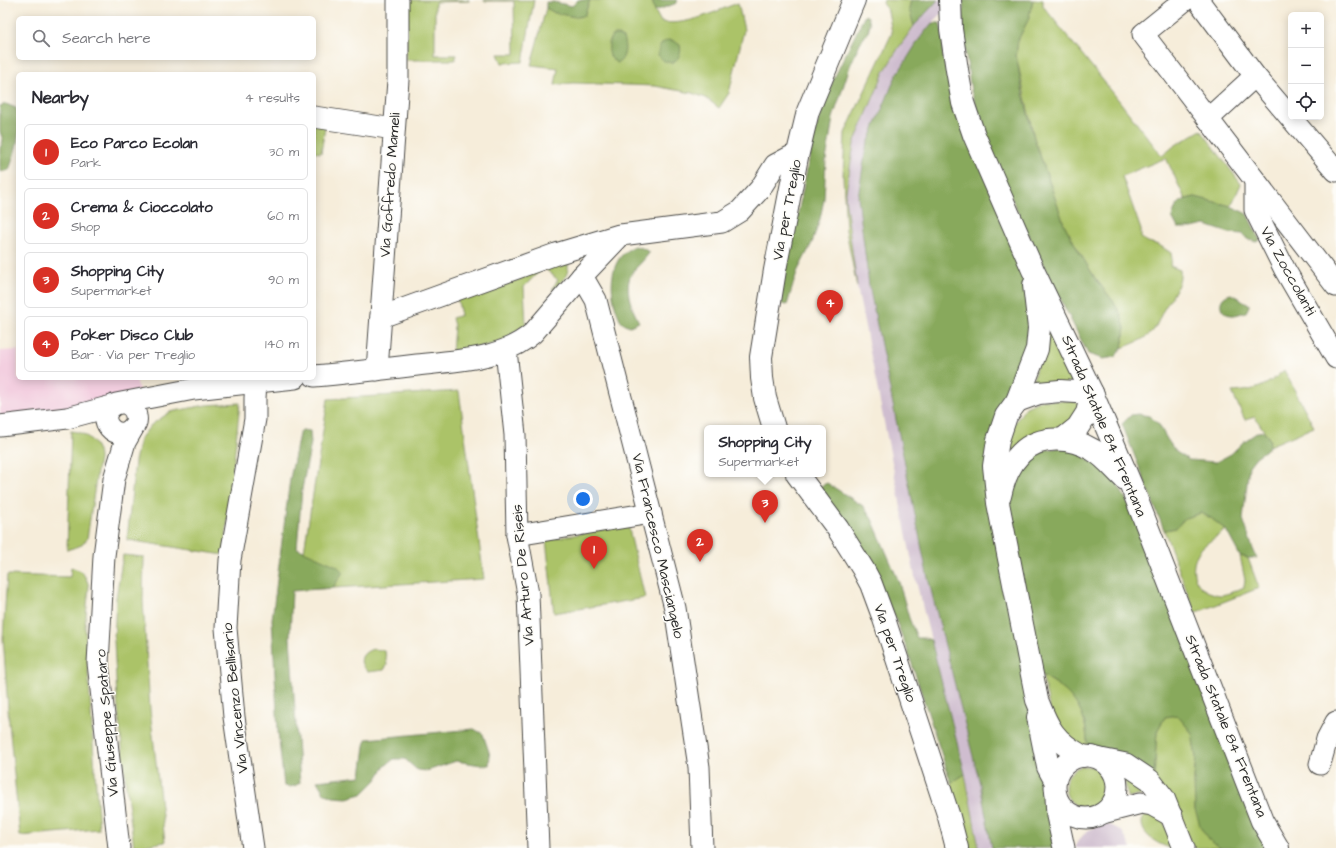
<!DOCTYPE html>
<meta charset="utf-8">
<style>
:root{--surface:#fff;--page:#f2f2f3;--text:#2b2b33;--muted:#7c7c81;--line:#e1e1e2;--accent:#d93025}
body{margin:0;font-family:"Architects Daughter",sans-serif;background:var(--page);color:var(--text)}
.controls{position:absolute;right:12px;top:12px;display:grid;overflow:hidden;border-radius:6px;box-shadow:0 2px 10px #0003}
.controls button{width:36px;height:36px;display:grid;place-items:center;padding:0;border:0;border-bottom:1px solid var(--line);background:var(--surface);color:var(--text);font:20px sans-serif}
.you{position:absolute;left:583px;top:499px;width:14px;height:14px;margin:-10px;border:3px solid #fff;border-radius:50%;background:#1a73e8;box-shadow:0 0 0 6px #1a73e833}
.badge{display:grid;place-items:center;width:26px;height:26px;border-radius:50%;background:var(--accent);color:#fff;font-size:13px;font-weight:700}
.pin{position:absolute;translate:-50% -33px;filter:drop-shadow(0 1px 2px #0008)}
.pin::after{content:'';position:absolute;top:21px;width:14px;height:12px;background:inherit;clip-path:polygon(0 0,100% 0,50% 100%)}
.popup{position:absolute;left:704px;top:425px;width:122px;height:52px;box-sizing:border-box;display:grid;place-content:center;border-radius:6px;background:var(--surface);filter:drop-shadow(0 1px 3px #0005);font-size:13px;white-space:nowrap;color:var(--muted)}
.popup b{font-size:15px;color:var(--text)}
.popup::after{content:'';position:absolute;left:50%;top:100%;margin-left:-8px;border:8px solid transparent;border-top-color:var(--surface)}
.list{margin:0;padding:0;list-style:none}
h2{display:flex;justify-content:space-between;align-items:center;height:52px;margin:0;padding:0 16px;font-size:17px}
h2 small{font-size:13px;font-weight:400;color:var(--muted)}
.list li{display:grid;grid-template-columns:26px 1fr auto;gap:12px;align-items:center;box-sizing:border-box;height:56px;margin:0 8px 8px;padding:0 8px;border:1px solid var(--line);border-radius:6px}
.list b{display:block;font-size:15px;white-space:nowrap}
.list p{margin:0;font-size:13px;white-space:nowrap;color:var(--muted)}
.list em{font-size:13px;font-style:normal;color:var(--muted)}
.icon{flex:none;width:22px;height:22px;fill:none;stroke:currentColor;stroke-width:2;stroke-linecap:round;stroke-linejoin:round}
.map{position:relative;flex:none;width:1336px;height:848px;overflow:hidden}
.search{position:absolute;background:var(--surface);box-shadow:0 2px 10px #0003;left:16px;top:16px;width:300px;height:44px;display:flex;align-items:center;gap:10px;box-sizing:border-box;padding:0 14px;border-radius:6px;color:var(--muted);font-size:15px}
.panel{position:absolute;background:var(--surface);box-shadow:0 2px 10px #0003;left:16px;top:72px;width:300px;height:308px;border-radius:6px}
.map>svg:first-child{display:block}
.built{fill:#f3cfe0}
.industrial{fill:#cfbdcf}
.green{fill:#abc368;stroke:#6b774a}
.forest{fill:#88a95c;stroke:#5a6a44}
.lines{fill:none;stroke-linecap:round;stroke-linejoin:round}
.minor-casing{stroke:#494845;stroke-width:23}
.major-casing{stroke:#494845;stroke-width:24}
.minor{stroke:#fff;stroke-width:21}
.major{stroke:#fff;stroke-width:22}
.labels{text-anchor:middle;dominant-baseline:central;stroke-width:3;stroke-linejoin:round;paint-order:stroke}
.street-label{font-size:15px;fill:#2b2b2b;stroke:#fdfcf7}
</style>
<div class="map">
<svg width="1336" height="848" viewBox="0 0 1336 848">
<rect width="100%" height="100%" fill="#fdfcf7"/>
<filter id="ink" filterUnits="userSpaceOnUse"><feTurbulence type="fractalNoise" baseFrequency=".025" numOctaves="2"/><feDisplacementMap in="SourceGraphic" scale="8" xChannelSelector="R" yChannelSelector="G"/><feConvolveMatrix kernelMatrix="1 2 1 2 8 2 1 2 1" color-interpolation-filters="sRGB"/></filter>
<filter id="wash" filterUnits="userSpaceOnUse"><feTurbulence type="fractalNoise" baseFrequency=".012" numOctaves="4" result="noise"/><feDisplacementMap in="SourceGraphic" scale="16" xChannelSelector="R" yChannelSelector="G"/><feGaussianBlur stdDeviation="0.9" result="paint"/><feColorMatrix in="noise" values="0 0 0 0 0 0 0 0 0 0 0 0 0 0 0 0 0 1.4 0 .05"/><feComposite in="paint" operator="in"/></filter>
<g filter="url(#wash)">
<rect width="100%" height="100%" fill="#f6edda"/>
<!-- built -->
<path class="built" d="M18 350V378H136L139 391 101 403 0 420V351Z"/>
<!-- industrial -->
<g class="industrial">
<path d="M938 0H956L932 23 920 38 858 197 869 285 927 574 980 784 992 848H979L968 787 915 577 857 287 845 197 854 144 884 72 910 30 923 15Z"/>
<path d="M1102 824 1110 825 1122 831 1131 848H1076V843L1087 831Z"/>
</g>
<!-- green -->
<g class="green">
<path d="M408 0H469V1L435 2V55H457L455 60H406Z"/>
<path d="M484 0H534L523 62 502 63 498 54H515L514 1H484Z"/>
<path d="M590 0H652L655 11 661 22C688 26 713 12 738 3L744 30 729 93 719 108 706 98 692 93 655 86 573 83 555 85 558 68 531 65 546 8 555 13 576 17 584 16Z"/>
<path d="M884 0H911L909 9 914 26 899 47 884 72 854 144 845 197 857 287 846 230 843 176 845 133 892 33 888 11 883 3Z"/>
<path d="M1033 0H1043V6L1110 89 1162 156 1174 146 1201 130 1241 184 1231 206 1195 197 1185 199 1166 158 1122 176 1141 230V238L1148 242 1159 245 1171 253 1172 259 1170 266 1180 270C1182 286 1169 299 1162 313 1159 319 1157 326 1152 332 1144 340 1132 344 1122 348L1125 328 1113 301 1095 278 1078 250 1064 224 1034 138 1016 55 1018 40 1028 20Z"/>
<path d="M314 119 326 121 321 153 314 152Z"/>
<path d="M568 256C569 276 567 276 553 290V287L558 280 543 267 524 287 526 324 501 342 452 353 454 326 452 318 461 315 457 297 462 299 523 278V274Z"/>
<path d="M1046 319 1076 387 1032 386Z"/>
<path d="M1284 370 1314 427 1269 446 1270 440 1255 417 1245 420 1232 392C1257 390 1266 387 1284 370Z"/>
<path d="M459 391 484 579 300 590 304 551 328 399Z"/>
<path d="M1041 400 1072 401 1086 406 1077 422 1000 467 1006 435 1026 407Z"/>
<path d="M240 403 224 555 127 540 135 461 140 439 151 425 170 412 206 405Z"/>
<path d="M71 431C86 432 99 443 99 459L87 539 82 545 67 550Z"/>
<path d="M1201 513 1211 518 1226 530C1218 536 1202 545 1198 553 1189 569 1194 588 1212 593 1215 594 1218 595 1221 595 1229 594 1237 590 1244 587L1245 580 1240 556 1248 558 1259 588 1195 613 1164 530 1176 528 1185 518Z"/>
<path d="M628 525 645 598 554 613 546 540Z"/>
<path d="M123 555 144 557 143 601 150 709 165 842 134 847 127 794 117 699 114 640 116 598Z"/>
<path d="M71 567 81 571 86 578 89 586 85 626 99 829 20 836 9 723 3 638 7 575 70 577Z"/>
<path d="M373 649 382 650 385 652 387 665 384 670 368 672C357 663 360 653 373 649Z"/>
<path d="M1042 675C1062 686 1081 702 1085 725 1087 733 1087 742 1088 750L1054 727Z"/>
<path d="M1177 715 1192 733 1196 758 1194 778 1195 810 1220 848H1194L1154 777 1157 731 1165 717Z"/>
<circle cx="1086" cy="787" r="21"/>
<path d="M1121 769 1154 794 1127 797 1125 781Z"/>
<path d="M965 774 979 848H969L951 783Z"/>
<path d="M1153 813 1162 817 1173 846 1171 848C1158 845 1135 832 1144 816Z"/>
</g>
<!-- forest -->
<g class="forest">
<path d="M578 0H590L584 16 576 17 555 13 546 8V2H554L572 6Z"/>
<path d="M652 0H677V3L655 11Z"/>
<path d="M911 0H938L914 26 909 9Z"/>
<path d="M963 0H1033L1028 20 1018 40 1016 55 1023 93 1034 138 1064 224 1078 250 1095 278 1113 301 1121 315 1125 328 1122 348 1115 357 1103 359 1088 354 1020 218 990 146 971 91 964 42Z"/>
<path d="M865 15 868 17 870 23 868 32 860 43 850 66 833 118 826 160 824 199 820 219 812 243 797 272 787 305 777 303 796 223 815 131 832 82Z"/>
<path d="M932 23H940L943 38V56L953 103 1020 256 1037 323 992 456 1049 781 1060 848H992L980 784 927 574 869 285 858 197 866 148 895 78 920 38Z"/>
<path d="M614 35H618L623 38C626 46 626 58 618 63 607 59 608 47 610 38Z"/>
<path d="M668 40 674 41 680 45C682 53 679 59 672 63L664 61 658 55C658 47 661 43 668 40Z"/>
<path d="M6 104 16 108C23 127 16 151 9 170L0 172V148L3 141 0 131V106Z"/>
<path d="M1195 197 1231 206 1247 214 1260 240 1256 242 1247 239 1243 234 1229 233 1205 225 1192 228H1178L1172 217C1176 203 1180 200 1195 197Z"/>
<path d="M635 246 645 249 649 253C644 260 640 264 634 270 622 285 631 307 639 322L630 326 622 323C611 303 606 270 624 253 627 250 631 248 635 246Z"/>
<path d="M1231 294 1249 304V306L1246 312C1241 313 1235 316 1230 315 1219 313 1216 297 1231 294Z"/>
<path d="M1138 414 1149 416 1158 423 1167 439 1176 452 1189 460 1216 462 1231 454 1243 442 1258 432 1264 431 1270 440 1269 446 1266 450 1256 457 1249 466 1243 519 1253 549 1257 558H1248L1240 556 1226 530 1211 518 1201 513 1185 518 1176 528 1164 530 1122 424 1131 415Z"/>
<path d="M302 430 310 431 311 443 302 489 297 548 337 566 343 572 333 588 292 591 290 637 300 783C295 786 291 788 284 786L278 732 272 619 290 479 299 434Z"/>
<path d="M1070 446 1114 478 1137 519 1270 848H1220L1208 839 1201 828 1195 810 1194 778 1196 758 1192 733 1177 715 1165 717 1157 731 1154 777 1117 758 1088 752C1087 743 1087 733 1085 724 1079 701 1063 686 1042 675L1010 522 1008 495 1026 460 1045 450Z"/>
<path d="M827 483 863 506 872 519 899 582 909 618 917 638H925L931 640 965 774 951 783 907 649 893 613 819 487Z"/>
<path d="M474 729 483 734 490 755 489 765H481L456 761 427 771 417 770 405 759H394L385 766 376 780 362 794 347 798 333 797 324 793 317 781 361 776 366 739Z"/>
</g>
</g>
<g filter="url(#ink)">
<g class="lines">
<defs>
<g id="minor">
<path d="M1185 0 1143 34 1336 286"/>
<path d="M1198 0 1255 76 1336 171"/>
<path d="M314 117 394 129"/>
<path d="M1208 119 1255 76"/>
<path d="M1255 181V210L1285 270 1336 358"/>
<path d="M582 276 596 300 675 608 699 767 702 848"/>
<path d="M381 317 556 254 619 235"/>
<path d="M506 350 515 435 517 535 528 594 538 848"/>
<path d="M377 370 398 80V0"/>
<path d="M314 376C349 373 383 369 417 365 457 360 502 360 533 333L582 276 621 235 722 222 740 211 760 189 775 165 790 157H797"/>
<path d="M124 403C131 405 135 409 136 416 137 420 136 424 133 427 118 446 91 417 116 404L194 389 295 378"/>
<path d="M0 426 67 418 112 406"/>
<path d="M517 535 651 513"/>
<circle cx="1086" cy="787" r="31"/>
<path d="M1101 759 1126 764 1150 780 1164 798 1184 848"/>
<path d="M1320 764 1327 739 1336 722"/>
<path d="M1056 798 1057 816 1064 848"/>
<path d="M1106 812 1141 803 1152 805 1172 816"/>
<path d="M119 848 98 663 104 556 114 479 125 442 133 428"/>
<path d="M253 848 234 717 226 628 230 560 255 419V398L256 382"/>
</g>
<g id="major">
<path d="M950 0 951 29 957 70 963 103 974 135 1033 270 1092 393 1131 485 1262 821 1278 848"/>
<path d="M1034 285 1039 328 1037 349 1017 401 1006 416 998 440 994 466 998 503 1037 700C1048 728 1054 741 1082 756"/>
<path d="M1017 401 1039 393 1060 391 1092 393"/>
<path d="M774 428 765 398 762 378 761 357 775 270 797 157 808 111 854 0"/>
<path d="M1063 439 1078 427 1087 413 1092 393"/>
<path d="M797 474 838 529 863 569 871 584 884 619 949 817 957 848"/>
<path d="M1000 496C1003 481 1010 464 1021 453 1040 434 1072 437 1093 450 1105 457 1115 470 1125 479"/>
<path d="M1038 717 1048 767 1055 780"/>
</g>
</defs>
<!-- minor casing -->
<use href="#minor" class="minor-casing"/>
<!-- major casing -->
<use href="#major" class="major-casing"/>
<!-- minor -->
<use href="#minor" class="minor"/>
<!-- major -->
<use href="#major" class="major"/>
</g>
</g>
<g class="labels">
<!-- street labels -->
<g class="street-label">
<text transform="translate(390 185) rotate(-86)">Via Goffredo Mameli</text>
<text transform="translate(787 210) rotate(-79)">Via per Treglio</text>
<text transform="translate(1288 271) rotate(61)">Via Zoccolanti</text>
<text transform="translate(1104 426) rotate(67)">Strada Statale 84 Frentana</text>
<text transform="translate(658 546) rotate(77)">Via Francesco Masciangelo</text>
<text transform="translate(523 575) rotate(-95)">Via Arturo De Riseis</text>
<text transform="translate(895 653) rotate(71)">Via per Treglio</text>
<text transform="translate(235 698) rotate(-96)">Via Vincenzo Bellisario</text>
<text transform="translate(107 723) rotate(-95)">Via Giuseppe Spataro</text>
<text transform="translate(1226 726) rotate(68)">Strada Statale 84 Frentana</text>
</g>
</g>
</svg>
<div class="controls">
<button>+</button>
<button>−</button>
<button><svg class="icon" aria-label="locate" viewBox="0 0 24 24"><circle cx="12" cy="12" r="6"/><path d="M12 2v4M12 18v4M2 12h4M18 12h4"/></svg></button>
</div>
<div class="you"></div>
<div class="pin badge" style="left:594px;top:569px">1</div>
<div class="pin badge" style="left:700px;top:562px">2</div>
<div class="pin badge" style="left:765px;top:523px">3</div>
<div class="popup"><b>Shopping City</b>Supermarket</div>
<div class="pin badge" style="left:830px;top:323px">4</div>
<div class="search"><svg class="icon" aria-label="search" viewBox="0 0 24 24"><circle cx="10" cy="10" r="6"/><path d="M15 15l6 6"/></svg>Search here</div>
<section class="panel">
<h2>Nearby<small>4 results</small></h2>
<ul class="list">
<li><span class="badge">1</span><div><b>Eco Parco Ecolan</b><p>Park</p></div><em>30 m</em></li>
<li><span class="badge">2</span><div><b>Crema &amp; Cioccolato</b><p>Shop</p></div><em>60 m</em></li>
<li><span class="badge">3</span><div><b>Shopping City</b><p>Supermarket</p></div><em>90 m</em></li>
<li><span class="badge">4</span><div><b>Poker Disco Club</b><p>Bar · Via per Treglio</p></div><em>140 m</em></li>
</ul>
</section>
</div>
